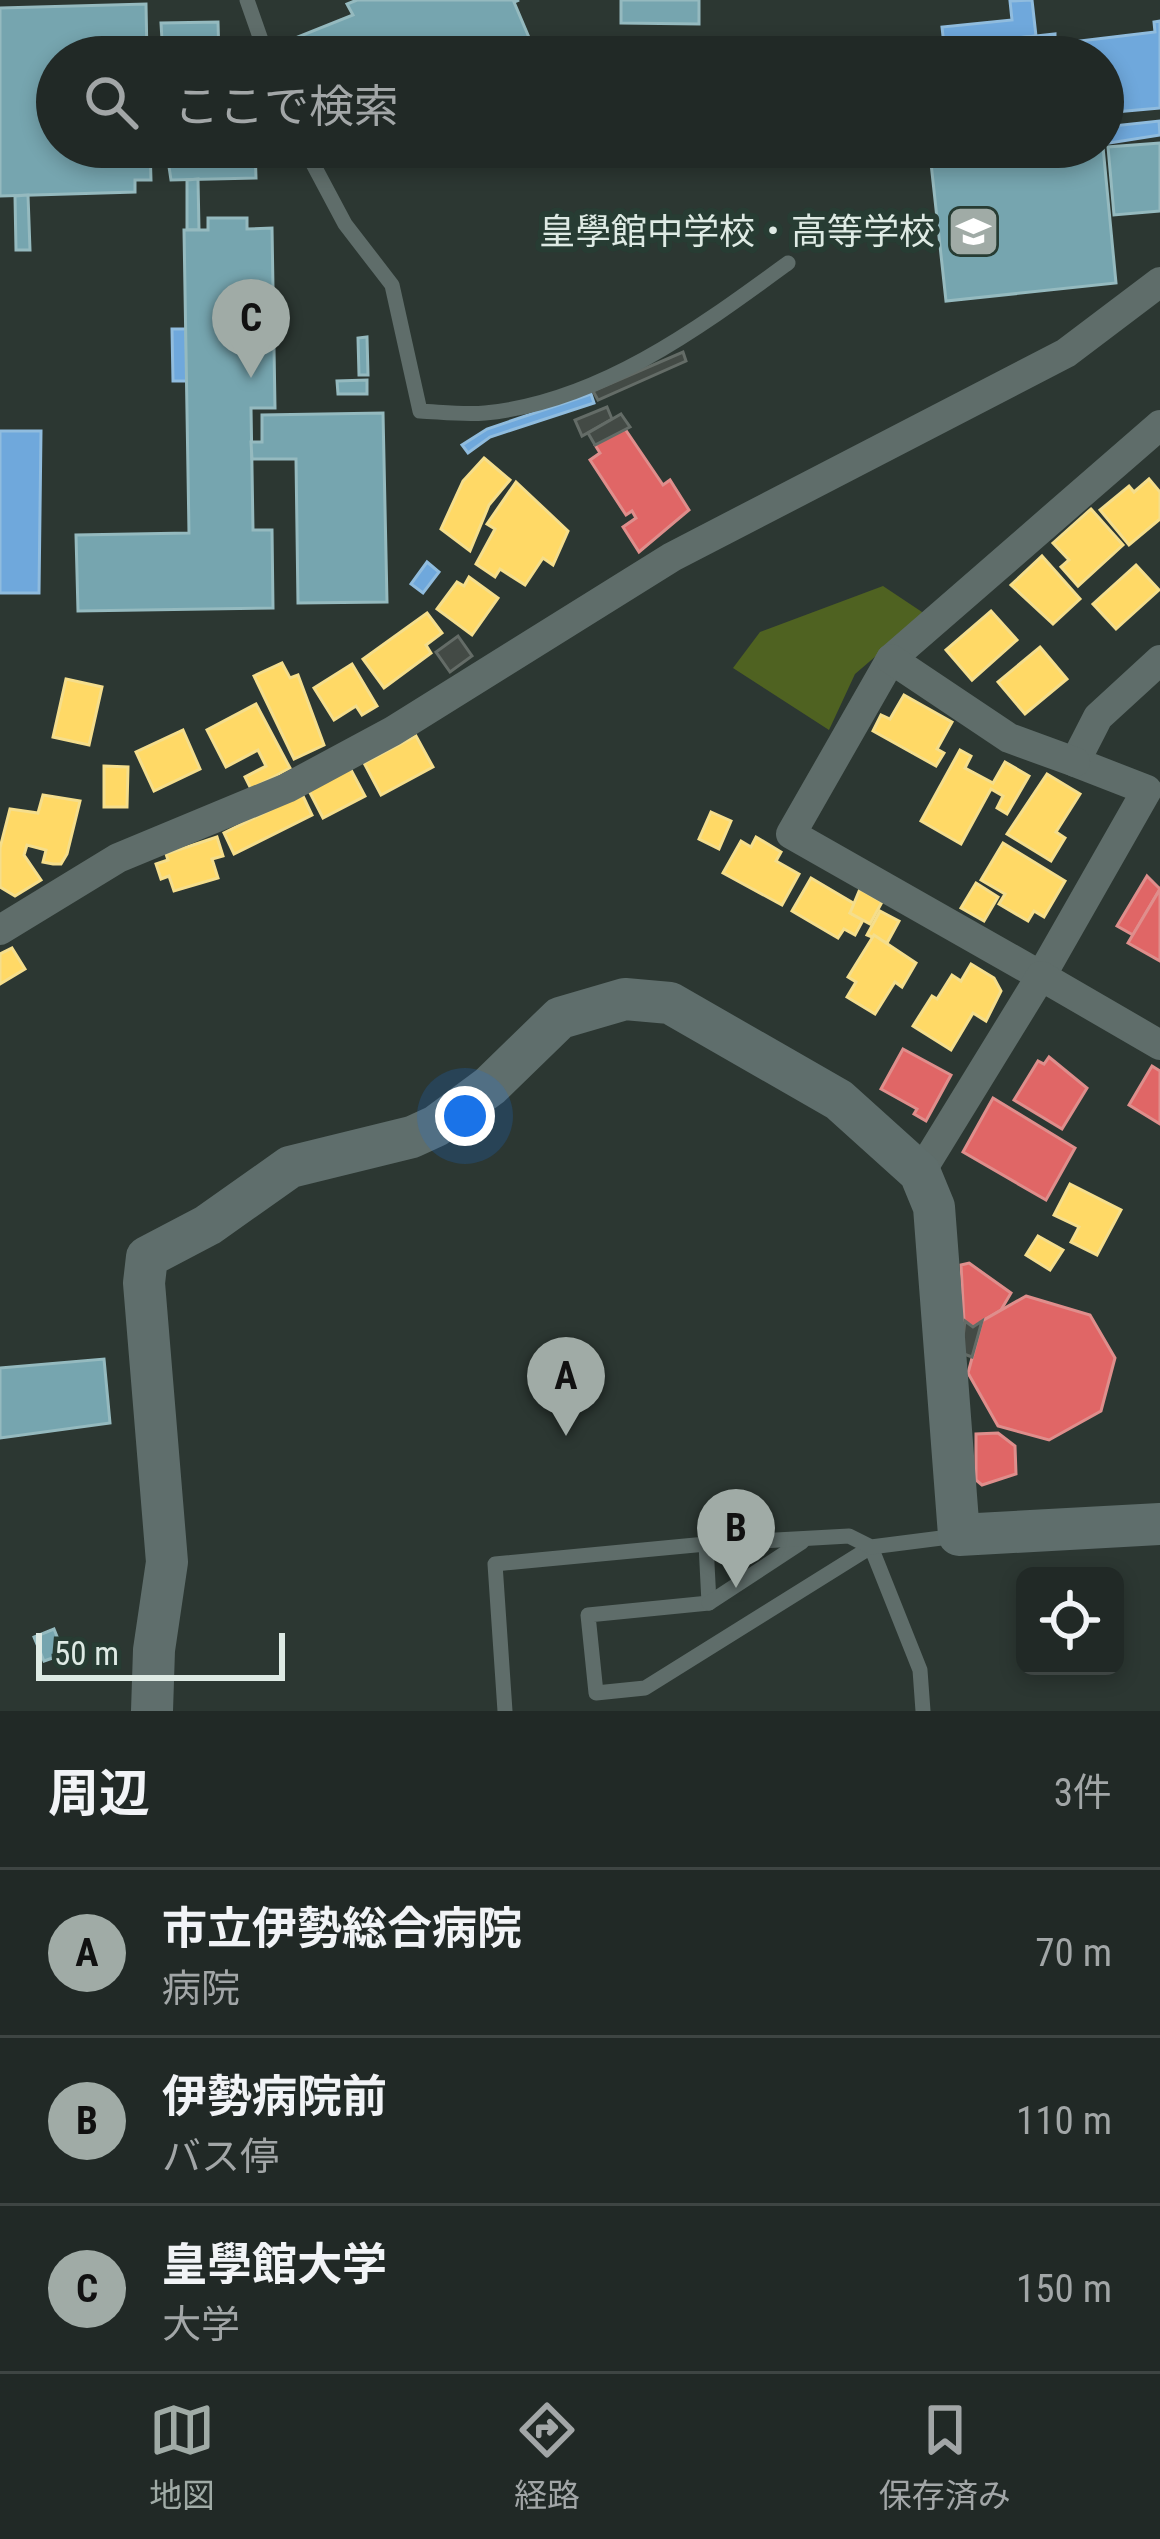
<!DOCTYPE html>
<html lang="ja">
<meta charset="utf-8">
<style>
:root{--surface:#212926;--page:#2d3532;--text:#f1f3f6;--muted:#a2a6a7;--line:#3e4543;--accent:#a0aba6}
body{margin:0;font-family:"Roboto Condensed","Noto Sans JP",sans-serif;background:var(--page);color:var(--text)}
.controls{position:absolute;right:36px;bottom:36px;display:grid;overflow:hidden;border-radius:18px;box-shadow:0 6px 18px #0003}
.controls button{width:108px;height:108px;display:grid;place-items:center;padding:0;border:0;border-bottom:3px solid var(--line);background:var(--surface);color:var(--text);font:60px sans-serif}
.scale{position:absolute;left:36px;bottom:30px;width:249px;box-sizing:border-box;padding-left:12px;border:6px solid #deeae4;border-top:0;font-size:33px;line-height:42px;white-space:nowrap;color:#deeae4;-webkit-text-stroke:9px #273c33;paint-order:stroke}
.you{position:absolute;left:465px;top:1116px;width:42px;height:42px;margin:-30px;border:9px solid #fff;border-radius:50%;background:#1a73e8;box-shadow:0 0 0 18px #1a73e833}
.badge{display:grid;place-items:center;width:78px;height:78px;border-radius:50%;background:var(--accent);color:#111;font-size:39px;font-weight:700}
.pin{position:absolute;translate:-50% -99px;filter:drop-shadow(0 3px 6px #0008)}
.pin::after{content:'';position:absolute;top:63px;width:42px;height:36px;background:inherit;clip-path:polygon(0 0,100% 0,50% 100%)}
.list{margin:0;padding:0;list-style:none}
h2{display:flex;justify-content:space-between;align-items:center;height:156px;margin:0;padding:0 48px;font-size:51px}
h2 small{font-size:39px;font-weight:400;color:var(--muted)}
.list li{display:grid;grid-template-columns:78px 1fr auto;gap:36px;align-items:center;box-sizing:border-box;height:168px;padding:0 48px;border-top:3px solid var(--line)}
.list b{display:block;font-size:45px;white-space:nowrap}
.list p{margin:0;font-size:39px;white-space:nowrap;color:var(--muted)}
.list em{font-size:39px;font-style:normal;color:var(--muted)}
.icon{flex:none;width:66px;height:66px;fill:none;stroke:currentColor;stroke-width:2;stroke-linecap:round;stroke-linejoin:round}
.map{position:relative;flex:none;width:1160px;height:1711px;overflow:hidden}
.search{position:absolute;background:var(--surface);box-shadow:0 6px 18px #0003;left:36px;right:36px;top:36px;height:132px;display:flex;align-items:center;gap:30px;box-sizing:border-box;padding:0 42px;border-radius:66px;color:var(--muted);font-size:45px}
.sheet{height:660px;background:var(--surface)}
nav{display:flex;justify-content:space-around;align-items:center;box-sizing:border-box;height:168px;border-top:3px solid var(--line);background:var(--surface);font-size:33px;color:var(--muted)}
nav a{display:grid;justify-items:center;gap:6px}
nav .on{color:var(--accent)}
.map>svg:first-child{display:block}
.green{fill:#4f6221}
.homes{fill:#ffd966;stroke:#f5de8c;stroke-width:3}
.shops{fill:#e06666;stroke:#df8e8c;stroke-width:3}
.schools{fill:#6fa8dc;stroke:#90bcde;stroke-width:3}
.public{fill:#76a5af;stroke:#95babf;stroke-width:3}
.building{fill:#434a45;stroke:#646c67;stroke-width:3}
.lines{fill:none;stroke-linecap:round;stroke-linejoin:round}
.lane{stroke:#5f6d6a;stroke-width:15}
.street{stroke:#5f6d6a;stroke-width:30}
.secondary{stroke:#5f6e6c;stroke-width:42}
.labels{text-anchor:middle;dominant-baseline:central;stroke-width:12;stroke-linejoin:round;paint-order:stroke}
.poi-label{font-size:36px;fill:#deeae4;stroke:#273c33;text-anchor:end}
</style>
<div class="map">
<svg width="1160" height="1711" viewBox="0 0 1160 1711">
<rect width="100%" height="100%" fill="#2c3732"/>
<!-- green -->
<path class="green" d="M883 586 925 614 855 674 829 730 733 668 760 632Z"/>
<!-- homes -->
<g class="homes">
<path d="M484 458 510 480 489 505 470 551 441 529 463 481Z"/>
<path d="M1149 479 1160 492V519L1129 545 1100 510 1129 486 1134 492Z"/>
<path d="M516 482 568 531 553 565 543 558 525 585 500 569 495 577 476 564 495 529 487 524Z"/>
<path d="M1091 509 1123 545 1078 586 1061 567 1069 560 1053 543Z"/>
<path d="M1042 556 1080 599 1053 624 1011 585Z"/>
<path d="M1136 565 1159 590 1116 629 1093 604Z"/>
<path d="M469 577 498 598 472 635 437 609 457 582 464 586Z"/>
<path d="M991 611 1017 640 972 680 946 650Z"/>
<path d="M427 613 442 633 426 645 431 653 384 688 363 659Z"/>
<path d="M1040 647 1067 679 1025 714 998 682Z"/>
<path d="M282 663 290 678 298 675 324 745 294 759 254 676Z"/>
<path d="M352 664 377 706 362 715 356 706 334 720 314 688Z"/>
<path d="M66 679 102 687 89 745 53 737Z"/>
<path d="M904 695 952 722 937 749 944 753 936 766 873 731 881 715 890 719Z"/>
<path d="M256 704 290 768 251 789 245 777 266 766 258 750 226 767 207 730Z"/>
<path d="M183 730 200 769 154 791 136 752Z"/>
<path d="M416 736 433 767 381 795 364 763Z"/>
<path d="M960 750 971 756 965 768 993 783 1005 762 1029 776 1007 814 997 808 1003 796 991 789 961 844 921 821Z"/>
<path d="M104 766 128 767 127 807H104Z"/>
<path d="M350 768 365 796 323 818 308 789Z"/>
<path d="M1047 774 1080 794 1056 832 1065 838 1051 861 1007 834Z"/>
<path d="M302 794 312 815 234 854 224 833Z"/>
<path d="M43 795 80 801 67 854 61 864H53L43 862 46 850 27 845 24 855 41 880 15 896 0 887V848L10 809 38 813Z"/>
<path d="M711 812 731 821 719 849 699 839Z"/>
<path d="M217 837 223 856 212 859 218 878 174 891 169 876 161 879 156 864 168 860 166 854Z"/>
<path d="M756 837 781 852 776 861 799 874 782 905 723 873 741 841 751 847Z"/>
<path d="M1003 843 1065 881 1044 917 1034 911 1028 921 999 904 1005 894 981 880Z"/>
<path d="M811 878 855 904 850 913 863 920 855 935 844 929 838 938 792 911Z"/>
<path d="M976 883 998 897 984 921 961 908Z"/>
<path d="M860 889 882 902 870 924 850 913Z"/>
<path d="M880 911 899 921 887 943 867 935Z"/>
<path d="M874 935 916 963 902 987 895 982 875 1014 847 997 856 982 848 977Z"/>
<path d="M12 948 25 969 0 984V954Z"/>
<path d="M971 964 994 978 1001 991 986 1021 973 1013 951 1050 913 1026 932 996 937 999 952 975 961 981Z"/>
<path d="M1070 1184 1121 1210 1097 1255 1071 1242 1079 1227 1054 1215Z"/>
<path d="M1038 1236 1063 1250 1050 1270 1026 1255Z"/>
</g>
<!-- shops -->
<g class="shops">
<path d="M623 426 663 485 670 480 689 510 639 552 623 527 636 518 632 511 626 515 590 460 600 453 595 445Z"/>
<path d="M1147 876 1160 889 1133 935 1117 926Z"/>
<path d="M1160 889V961L1128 943Z"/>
<path d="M903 1049 951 1075 926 1121 914 1114 917 1109 881 1089Z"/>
<path d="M1049 1057 1087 1088 1062 1129 1014 1100 1038 1061 1044 1064Z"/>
<path d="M1152 1066 1160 1071V1124L1129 1105Z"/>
<path d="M993 1098 1075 1148 1046 1200 963 1152Z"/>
<path d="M969 1263 1011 1293 1001 1310 973 1327 964 1321 961 1265Z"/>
<path d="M1026 1296 1090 1315 1115 1358 1101 1411 1049 1440 998 1426 968 1373 982 1321Z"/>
<path d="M998 1433 1015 1446 1016 1474 982 1485 976 1480V1434Z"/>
</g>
<!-- schools -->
<g class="schools">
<path d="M1032 0 1036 36 944 45 942 27 1012 20 1010 1Z"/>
<path d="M1160 21V108L1103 113V57H876V52L1036 36 1055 34V44L1155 32 1154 22Z"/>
<path d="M1159 121 1160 135 1103 144V127Z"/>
<path d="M973 147H1079L974 158Z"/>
<path d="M172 329H186L187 381H173Z"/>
<path d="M591 394 594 403 490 437 468 453 462 445 487 429Z"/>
<path d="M0 431H41L39 593H0Z"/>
<path d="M427 562 439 572 423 593 411 584Z"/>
</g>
<!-- public -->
<g class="public">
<path d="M357 0H519L514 2 536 54 296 57 290 40 353 15 347 4Z"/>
<path d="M621 0H699V24L621 23Z"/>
<path d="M146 4 147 57H57V147H150L151 180H135V192L0 196V8Z"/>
<path d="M218 22 219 57H163L161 23Z"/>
<path d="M1160 143V211L1114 215 1108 147Z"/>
<path d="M166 147H255L256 178 171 180Z"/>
<path d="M409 147H467L416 166Z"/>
<path d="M1103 147 1116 283 946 301 931 163Z"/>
<path d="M198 179 199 230H187V180Z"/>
<path d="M28 195 30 250H16L15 196Z"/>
<path d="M208 218H247V229L272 228 275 408H251L253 530H272L273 608 78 611 76 535 189 533 184 230H208Z"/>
<path d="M367 337 368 375H359L358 338Z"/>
<path d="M367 380V394H338L337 381Z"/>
<path d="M383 413 387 602 298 603 296 459H252L251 442H262V415Z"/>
<path d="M104 1359 110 1423 0 1438V1368Z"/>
<path d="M54 1629 64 1654 44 1661 34 1637Z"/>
</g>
<!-- building -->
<g class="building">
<path d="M683 352 686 361 598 400 593 391Z"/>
<path d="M607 407 612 419 582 436 575 420Z"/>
<path d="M621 414 630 427 595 445 588 433Z"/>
<path d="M458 636 472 656 450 672 436 652Z"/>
<path d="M965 1321 973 1327 982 1321 972 1357 961 1353Z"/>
</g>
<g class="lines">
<!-- lane -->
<g class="lane">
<path d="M247 0 267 57"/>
<path d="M304 147 345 224 392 285 420 411C441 412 464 415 485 413 599 402 699 328 788 263"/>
<path d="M706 1544 709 1603 588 1615 596 1693 645 1688 871 1547 920 1670 923 1711"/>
<path d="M709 1603 802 1542"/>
<path d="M505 1711 495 1564 706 1544 849 1536 871 1547 957 1536"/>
</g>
<!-- street -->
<g class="street">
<path d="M1160 425 891 659 791 834 1041 976 1147 790 1075 762 1098 717 1160 660"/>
<path d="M891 659 1009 738 1075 762"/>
<path d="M0 930 118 858 287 788 393 731 672 557 1066 353 1160 282"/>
<path d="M920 1173 1041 976 1160 1045"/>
</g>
<!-- secondary -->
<path class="secondary" d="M152 1711 154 1650 167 1562 144 1283 147 1257 208 1225 290 1167 412 1137 436 1126 490 1086 560 1018 625 999 670 1003 839 1100 920 1173 934 1207 959 1535 1160 1524"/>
</g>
<!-- icons -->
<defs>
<symbol id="school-square" viewBox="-11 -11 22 22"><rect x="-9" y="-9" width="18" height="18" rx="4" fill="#a0aba6" stroke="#273c33"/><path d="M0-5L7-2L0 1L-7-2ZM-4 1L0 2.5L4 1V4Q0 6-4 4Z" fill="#fff"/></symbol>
</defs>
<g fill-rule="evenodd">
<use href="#school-square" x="944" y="202" width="59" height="59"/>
</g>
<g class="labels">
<!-- poi labels -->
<g class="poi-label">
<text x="935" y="232">皇學館中学校・高等学校</text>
</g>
</g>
</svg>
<div class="controls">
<button><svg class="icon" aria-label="locate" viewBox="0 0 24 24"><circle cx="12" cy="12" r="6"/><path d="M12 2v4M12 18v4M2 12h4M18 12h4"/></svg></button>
</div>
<div class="scale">50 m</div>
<div class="you"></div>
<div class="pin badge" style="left:566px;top:1436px">A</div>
<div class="pin badge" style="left:736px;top:1588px">B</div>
<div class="pin badge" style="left:251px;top:378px">C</div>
<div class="search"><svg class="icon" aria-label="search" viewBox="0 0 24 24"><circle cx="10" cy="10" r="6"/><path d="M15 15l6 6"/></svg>ここで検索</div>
</div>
<section class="sheet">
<h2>周辺<small>3件</small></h2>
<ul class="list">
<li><span class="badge">A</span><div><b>市立伊勢総合病院</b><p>病院</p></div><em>70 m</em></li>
<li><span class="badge">B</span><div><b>伊勢病院前</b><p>バス停</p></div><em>110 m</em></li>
<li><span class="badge">C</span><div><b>皇學館大学</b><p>大学</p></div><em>150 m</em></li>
</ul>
</section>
<nav>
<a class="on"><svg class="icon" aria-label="map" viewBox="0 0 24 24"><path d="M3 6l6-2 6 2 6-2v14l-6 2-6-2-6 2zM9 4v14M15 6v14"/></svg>地図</a>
<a><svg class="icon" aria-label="directions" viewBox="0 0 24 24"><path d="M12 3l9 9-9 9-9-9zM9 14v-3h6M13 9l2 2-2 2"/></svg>経路</a>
<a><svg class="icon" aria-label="saved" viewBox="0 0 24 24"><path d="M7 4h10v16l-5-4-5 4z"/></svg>保存済み</a>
</nav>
